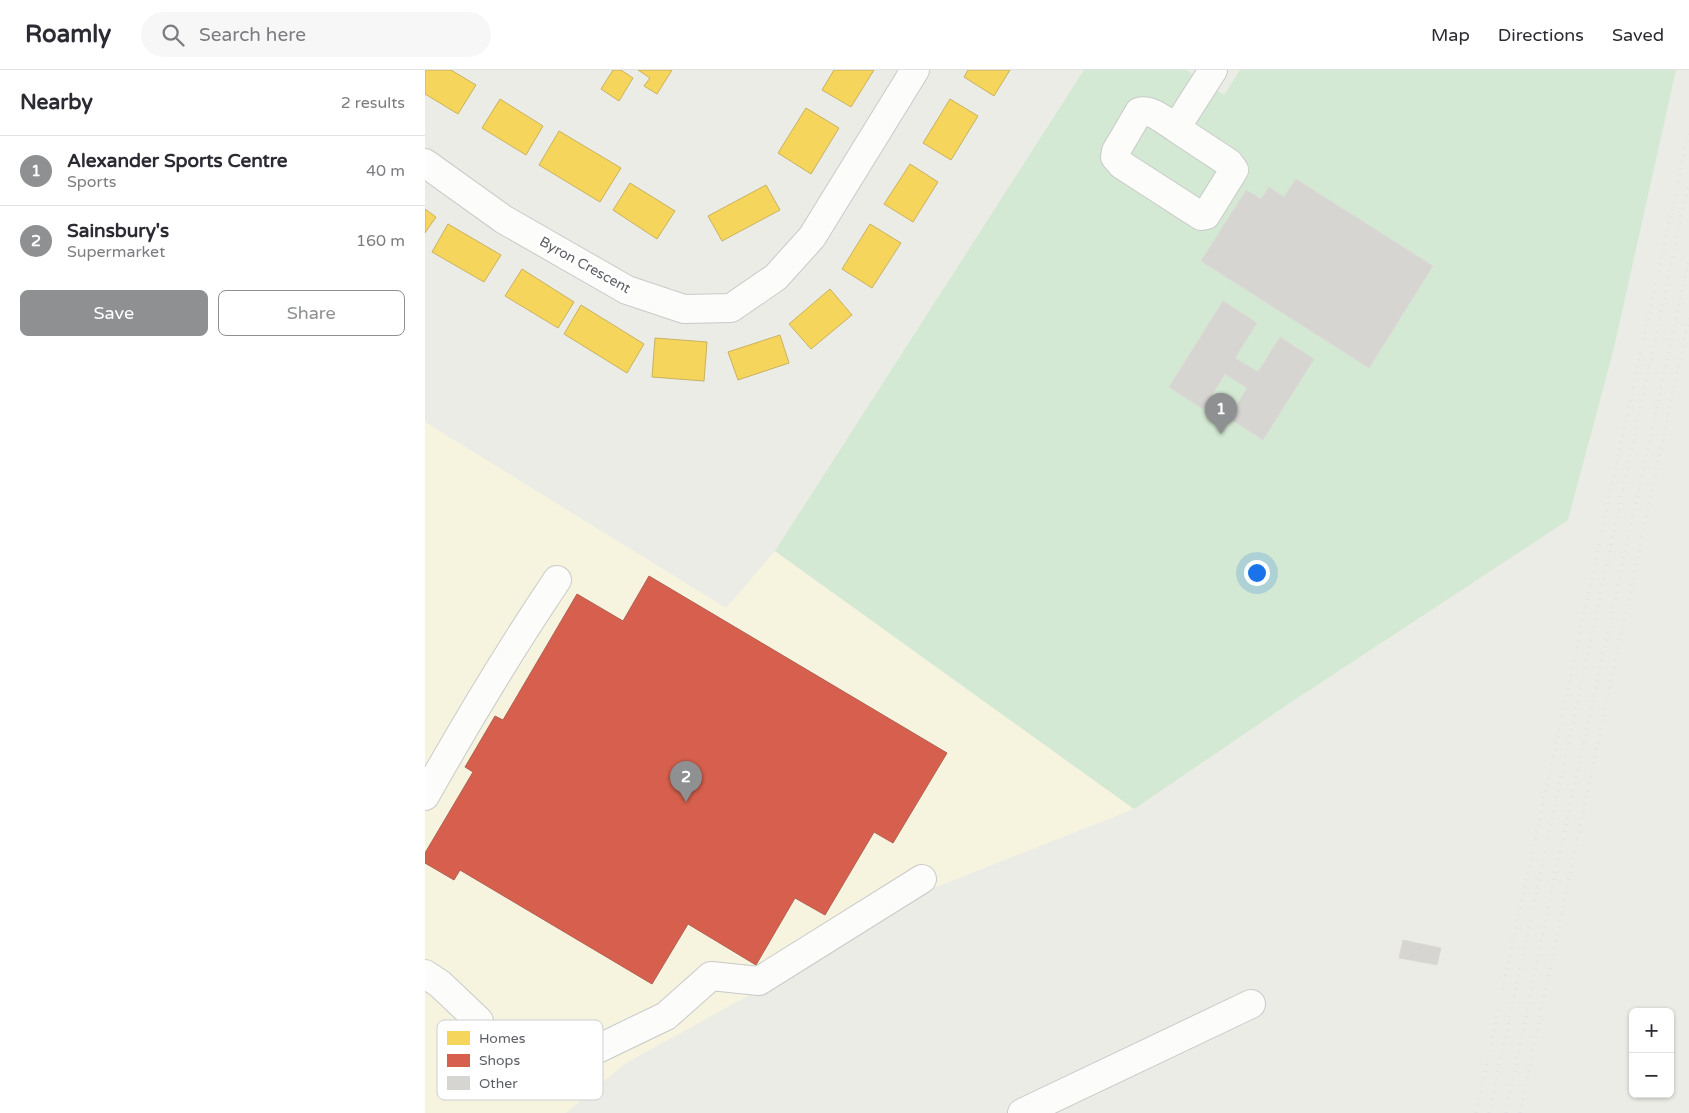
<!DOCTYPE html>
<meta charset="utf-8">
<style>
:root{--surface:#fff;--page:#f7f7f7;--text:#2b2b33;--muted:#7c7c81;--line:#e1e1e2;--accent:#8e9092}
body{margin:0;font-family:"Varela Round",sans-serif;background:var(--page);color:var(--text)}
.controls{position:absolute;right:15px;bottom:15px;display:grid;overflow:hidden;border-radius:8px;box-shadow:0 1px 4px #0004}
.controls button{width:45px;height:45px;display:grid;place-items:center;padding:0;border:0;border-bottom:1px solid var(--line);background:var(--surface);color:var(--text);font:25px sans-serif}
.you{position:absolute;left:831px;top:502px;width:18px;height:18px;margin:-12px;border:4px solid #fff;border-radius:50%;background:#1a73e8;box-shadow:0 0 0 8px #1a73e833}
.badge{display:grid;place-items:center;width:32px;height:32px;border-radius:50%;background:var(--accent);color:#fff;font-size:16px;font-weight:700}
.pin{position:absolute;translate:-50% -41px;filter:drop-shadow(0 1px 2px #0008)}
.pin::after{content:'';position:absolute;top:26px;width:18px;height:15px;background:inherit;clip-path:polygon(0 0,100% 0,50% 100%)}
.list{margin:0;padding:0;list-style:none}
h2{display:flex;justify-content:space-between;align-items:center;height:65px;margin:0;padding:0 20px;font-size:21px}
h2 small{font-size:16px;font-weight:400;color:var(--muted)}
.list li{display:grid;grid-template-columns:32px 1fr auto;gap:15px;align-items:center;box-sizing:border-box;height:70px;padding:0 20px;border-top:1px solid var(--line)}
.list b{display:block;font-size:19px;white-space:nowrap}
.list p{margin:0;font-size:16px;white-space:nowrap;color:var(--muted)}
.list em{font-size:16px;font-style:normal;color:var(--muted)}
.actions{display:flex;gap:10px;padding:15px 20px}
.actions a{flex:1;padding:11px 0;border:1px solid var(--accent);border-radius:8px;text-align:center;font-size:18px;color:var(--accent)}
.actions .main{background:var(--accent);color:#fff}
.icon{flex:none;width:28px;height:28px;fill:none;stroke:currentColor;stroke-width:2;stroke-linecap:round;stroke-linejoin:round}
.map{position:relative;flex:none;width:1264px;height:1043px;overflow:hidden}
header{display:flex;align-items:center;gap:30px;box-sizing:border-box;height:70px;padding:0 25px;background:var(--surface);border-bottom:1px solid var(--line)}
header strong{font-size:24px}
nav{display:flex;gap:28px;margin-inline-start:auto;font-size:18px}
.search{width:350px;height:45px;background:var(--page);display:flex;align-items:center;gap:12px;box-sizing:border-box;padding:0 18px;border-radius:28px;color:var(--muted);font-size:19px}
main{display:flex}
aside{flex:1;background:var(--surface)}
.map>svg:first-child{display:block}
.commercial{fill:#f6f3df}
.green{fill:#d4e9d3}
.homes{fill:#f6d55c;stroke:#c8b25f}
.shops{fill:#d6604d;stroke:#b16054}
.building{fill:#d6d5d2;stroke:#dcdad6}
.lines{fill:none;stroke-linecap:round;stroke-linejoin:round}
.minor-casing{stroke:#c9c9c9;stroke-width:30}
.minor{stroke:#fcfcfb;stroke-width:28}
.rail{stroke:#e3e4e3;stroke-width:4;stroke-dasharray:1 6;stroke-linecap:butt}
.labels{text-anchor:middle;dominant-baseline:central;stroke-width:5;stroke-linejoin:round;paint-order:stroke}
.street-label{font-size:14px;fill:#5c5f65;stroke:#fff}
.key{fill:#fff;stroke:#cecfd1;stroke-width:1}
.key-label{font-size:14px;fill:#5c5f65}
</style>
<header>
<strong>Roamly</strong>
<div class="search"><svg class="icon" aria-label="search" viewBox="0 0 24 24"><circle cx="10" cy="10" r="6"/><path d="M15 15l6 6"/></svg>Search here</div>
<nav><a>Map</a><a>Directions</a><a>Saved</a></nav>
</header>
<main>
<aside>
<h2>Nearby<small>2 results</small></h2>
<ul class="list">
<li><span class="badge">1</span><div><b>Alexander Sports Centre</b><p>Sports</p></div><em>40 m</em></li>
<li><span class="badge">2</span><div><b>Sainsbury's</b><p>Supermarket</p></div><em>160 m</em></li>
</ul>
<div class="actions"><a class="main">Save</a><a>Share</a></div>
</aside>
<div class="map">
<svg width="1264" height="1043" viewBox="0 0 1264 1043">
<rect width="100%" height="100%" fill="#ecece7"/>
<!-- commercial -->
<path class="commercial" d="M0 352 301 538 350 481 709 739 496 823 368 901 201 993 141 1043H0Z"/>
<!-- green -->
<path class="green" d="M659 0H761L799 25 815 0H1251L1189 278 1143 450 862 635 709 739 350 481Z"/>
<!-- homes -->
<g class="homes">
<path d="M0 0H26L51 15 33 44 0 24Z"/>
<path d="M188 0H196L208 8 194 31 176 19Z"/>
<path d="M213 0H247L232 24 219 16 225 8Z"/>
<path d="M409 0H449L426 37 397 20Z"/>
<path d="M543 0H585L569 26 539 7Z"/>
<path d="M75 29 118 56 101 85 57 58Z"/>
<path d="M525 29 553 46 526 90 498 73Z"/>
<path d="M381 38 414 58 386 104 353 83Z"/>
<path d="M134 61 196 98 175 132 114 95Z"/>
<path d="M485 94 513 112 488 152 459 134Z"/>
<path d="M205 113 250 141 232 169 188 140Z"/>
<path d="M341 115 355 140 297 171 283 146Z"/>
<path d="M0 139 11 147 0 163Z"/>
<path d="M23 154 76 185 59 212 7 182Z"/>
<path d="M445 154 476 173 447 218 417 199Z"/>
<path d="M97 199 149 232 133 258 80 226Z"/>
<path d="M405 219 427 245 386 279 364 254Z"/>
<path d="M156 235 219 274 202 303 139 264Z"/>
<path d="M355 265 364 293 313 310 303 282Z"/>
<path d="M230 268 282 272 279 311 227 307Z"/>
</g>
<!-- shops -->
<path class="shops" d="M224 506 522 683 468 773 449 762 400 845 370 828 331 895 263 854 227 914 35 800 29 810 0 793V783L48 702 40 697 70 646 78 650 152 524 198 551Z"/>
<!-- building -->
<g class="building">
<path d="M871 109 1008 196 944 298 776 191 821 120 836 129 844 117 859 127Z"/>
<path d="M798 231 832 253 810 288 833 302 855 267 889 289 838 370 804 348 822 318 800 304 778 339 744 317Z"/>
<path d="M978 870 1016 878 1012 895 974 888Z"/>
</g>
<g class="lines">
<defs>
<g id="minor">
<path d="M751 58C741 52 726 38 714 42L691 81 690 87 697 95 776 146 781 145 809 100 804 93 751 58 788 0"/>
<path d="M0 93 78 149 202 220 259 239 306 238 351 207 387 167 490 0"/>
<path d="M0 726C41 653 85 580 132 510"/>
<path d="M0 904 15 914 54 951 64 993 131 999 241 946 286 906 334 911 497 809"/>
<path d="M597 1043 826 934"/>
</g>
</defs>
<!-- minor casing -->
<use href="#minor" class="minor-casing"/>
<!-- minor -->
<use href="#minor" class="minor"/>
<!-- rail -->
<g class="rail">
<path d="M1051 1043 1264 60"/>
<path d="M1064 1043 1264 112"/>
<path d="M1081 1043 1126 823 1264 189"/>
<path d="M1095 1043 1139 831 1264 247"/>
</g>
</g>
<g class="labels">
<!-- street labels -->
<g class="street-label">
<text transform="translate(160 195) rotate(29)">Byron Crescent</text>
</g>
</g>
<!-- legend -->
<rect x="12" y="950" width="166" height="80" rx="8" class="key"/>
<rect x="22" y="961" width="23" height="14" fill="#f6d55c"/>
<rect x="22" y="984" width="23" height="13" fill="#d6604d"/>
<rect x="22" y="1006" width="23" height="14" fill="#d6d5d2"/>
<g class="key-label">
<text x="54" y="973">Homes</text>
<text x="54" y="995">Shops</text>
<text x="54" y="1018">Other</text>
</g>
</svg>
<div class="controls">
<button>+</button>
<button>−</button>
</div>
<div class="you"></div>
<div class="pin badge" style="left:796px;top:364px">1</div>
<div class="pin badge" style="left:261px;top:732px">2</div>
</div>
</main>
